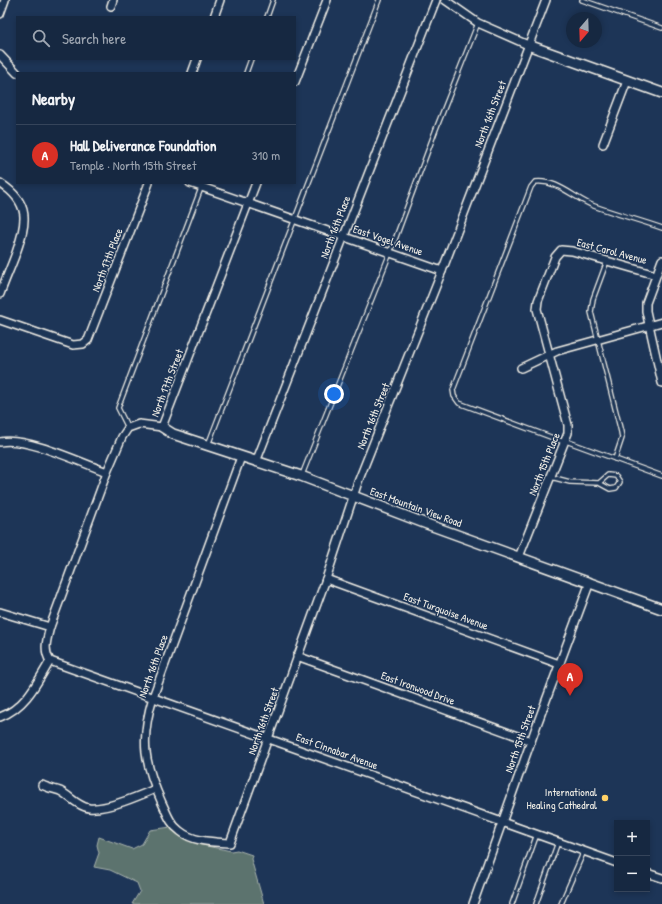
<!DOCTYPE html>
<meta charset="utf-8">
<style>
:root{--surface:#162841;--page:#23344c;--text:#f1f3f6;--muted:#9ea6b1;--line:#35445a;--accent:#d93025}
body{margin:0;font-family:"Patrick Hand",sans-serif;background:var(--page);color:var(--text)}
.controls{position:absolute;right:12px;bottom:12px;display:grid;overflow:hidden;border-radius:0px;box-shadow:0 2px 6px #0003}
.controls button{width:36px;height:36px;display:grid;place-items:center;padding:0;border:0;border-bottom:1px solid var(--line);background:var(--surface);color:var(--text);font:20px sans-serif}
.compass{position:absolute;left:566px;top:12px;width:36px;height:36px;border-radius:50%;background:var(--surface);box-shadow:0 2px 6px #0003;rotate:199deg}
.you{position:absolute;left:334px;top:394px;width:14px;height:14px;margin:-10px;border:3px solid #fff;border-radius:50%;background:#1a73e8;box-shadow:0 0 0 6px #1a73e833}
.badge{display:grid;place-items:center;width:26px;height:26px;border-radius:50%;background:var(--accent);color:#fff;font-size:13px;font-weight:700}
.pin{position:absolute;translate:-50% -33px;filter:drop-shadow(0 1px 2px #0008)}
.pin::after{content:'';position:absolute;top:21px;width:14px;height:12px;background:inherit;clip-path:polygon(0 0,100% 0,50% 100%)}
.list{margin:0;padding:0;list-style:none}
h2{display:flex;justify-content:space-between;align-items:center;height:52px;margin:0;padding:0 16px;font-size:17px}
h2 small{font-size:13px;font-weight:400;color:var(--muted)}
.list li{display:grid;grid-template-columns:26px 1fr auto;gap:12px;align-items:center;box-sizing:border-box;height:60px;padding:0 16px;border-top:1px solid var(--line)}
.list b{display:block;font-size:15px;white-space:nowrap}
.list p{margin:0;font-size:13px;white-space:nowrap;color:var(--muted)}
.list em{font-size:13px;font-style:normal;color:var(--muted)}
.icon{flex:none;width:22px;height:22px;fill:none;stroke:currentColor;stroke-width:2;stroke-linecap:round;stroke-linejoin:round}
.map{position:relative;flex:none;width:662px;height:904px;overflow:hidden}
.search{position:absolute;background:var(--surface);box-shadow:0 2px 6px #0003;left:16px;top:16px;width:280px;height:44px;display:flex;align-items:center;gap:10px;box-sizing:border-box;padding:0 14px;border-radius:0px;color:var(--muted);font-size:15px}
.panel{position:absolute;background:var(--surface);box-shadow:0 2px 6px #0003;left:16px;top:72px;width:280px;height:112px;border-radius:0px}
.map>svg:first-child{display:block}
.green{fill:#5c736e;stroke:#a8b2ab}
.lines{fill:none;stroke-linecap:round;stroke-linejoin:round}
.service-casing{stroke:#f4f1e8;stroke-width:6}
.minor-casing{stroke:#f4f1e8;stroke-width:10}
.tertiary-casing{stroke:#f4f1e8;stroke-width:12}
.service{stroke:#1d3557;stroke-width:3.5}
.minor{stroke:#1d3557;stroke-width:7}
.tertiary{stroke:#1d3557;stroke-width:9}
.poi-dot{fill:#ffd166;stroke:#1d3557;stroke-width:1.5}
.labels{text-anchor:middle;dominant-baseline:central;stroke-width:3;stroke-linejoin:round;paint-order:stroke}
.street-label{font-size:11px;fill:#f4f1e8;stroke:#1d3557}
.poi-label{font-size:11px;fill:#f4f1e8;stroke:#1d3557;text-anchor:end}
</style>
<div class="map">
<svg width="662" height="904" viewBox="0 0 662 904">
<rect width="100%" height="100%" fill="#1d3557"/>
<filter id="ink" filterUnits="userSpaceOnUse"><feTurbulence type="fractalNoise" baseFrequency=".025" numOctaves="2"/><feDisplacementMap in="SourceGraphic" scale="8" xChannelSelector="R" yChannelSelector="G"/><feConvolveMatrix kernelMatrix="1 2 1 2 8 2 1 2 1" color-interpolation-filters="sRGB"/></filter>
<g filter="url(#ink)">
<!-- green -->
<path class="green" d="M171 827C185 845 210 846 231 851L237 850 252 855 251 859 264 904H132L140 891 137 883 110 870 94 867 99 853 97 845 99 837 132 849 142 844 150 830Z"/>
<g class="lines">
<defs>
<g id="service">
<path d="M582 0 662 28"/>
<path d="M267 17 273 0"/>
<path d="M246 73 251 59"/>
<path d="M607 261 593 299 591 312 621 432 622 438 615 459"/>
<path d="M128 428 118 408 203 183"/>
<path d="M566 441 662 476"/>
<path d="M564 442 459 403 454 396 453 390 531 187 535 182C557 179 575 199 594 206 616 214 639 220 662 228"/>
<path d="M208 445 379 0"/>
<path d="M302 475 390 253 436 129 478 23"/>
<path d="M551 477 570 482 599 483 610 489 616 488 620 482 616 476 608 475 599 483"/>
<path d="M512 904 537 834"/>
<path d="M536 904 558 842"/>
<path d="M561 904 584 851"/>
</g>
<g id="minor">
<path d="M445 0 478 23 528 45"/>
<path d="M111 6 113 0"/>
<path d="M0 14 5 0"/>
<path d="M214 17 220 0"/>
<path d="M0 55 17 73"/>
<path d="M192 73 197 59"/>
<path d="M295 82 327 0"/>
<path d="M603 144 627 81"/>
<path d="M0 183C31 203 27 222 16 253 11 267 5 280 0 294"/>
<path d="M190 183 442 271"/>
<path d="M256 183 162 427 139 424 128 428 122 437 107 472 50 627C47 639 43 650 50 661L617 863"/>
<path d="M662 260 646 303V311L662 383"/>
<path d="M0 320 73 345 83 344 88 340 149 183"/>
<path d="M521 368 557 351 662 322"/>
<path d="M0 442C25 436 82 463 107 472"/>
<path d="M241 457 153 697C140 740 144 763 162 803 167 813 170 824 180 831 193 842 214 842 230 843L326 579 358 482 442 271 546 0"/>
<path d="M256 462 436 0"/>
<path d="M519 557 568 433V425L537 309 538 301 555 257 561 250 572 251 656 275"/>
<path d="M326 579 559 664"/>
<path d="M0 612 50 627"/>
<path d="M297 656 531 741"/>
<path d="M0 717C25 708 37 683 50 661"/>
<path d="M42 785C48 788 54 789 60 791 70 796 77 806 89 808 107 810 139 796 155 789"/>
<path d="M647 873 662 878"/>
<path d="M473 904 535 730 590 582"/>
</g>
<g id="tertiary">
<path d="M528 45 662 93"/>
<path d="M162 427 173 434 301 476 424 523 662 609"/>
</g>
</defs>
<!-- service casing -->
<use href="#service" class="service-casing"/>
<!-- minor casing -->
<use href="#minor" class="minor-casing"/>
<!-- tertiary casing -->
<use href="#tertiary" class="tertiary-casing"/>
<!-- service -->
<use href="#service" class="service"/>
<!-- minor -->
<use href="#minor" class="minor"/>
<!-- tertiary -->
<use href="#tertiary" class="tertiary"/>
</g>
</g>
<!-- markers -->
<circle class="poi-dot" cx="605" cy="798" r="4"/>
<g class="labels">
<!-- street labels -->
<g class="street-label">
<text transform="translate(490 114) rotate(-69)">North 16th Street</text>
<text transform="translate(335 227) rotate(-69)">North 16th Place</text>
<text transform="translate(388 240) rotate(19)">East Vogel Avenue</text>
<text transform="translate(612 251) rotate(15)">East Carol Avenue</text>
<text transform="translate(107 260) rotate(-69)">North 17th Place</text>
<text transform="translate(167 383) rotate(-69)">North 17th Street</text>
<text transform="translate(373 416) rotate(-68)">North 16th Street</text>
<text transform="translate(544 464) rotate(-68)">North 15th Place</text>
<text transform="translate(416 507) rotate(20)">East Mountain View Road</text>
<text transform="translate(446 611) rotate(20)">East Turquoise Avenue</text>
<text transform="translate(153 666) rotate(-70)">North 16th Place</text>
<text transform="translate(418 688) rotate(20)">East Ironwood Drive</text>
<text transform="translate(263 721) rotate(-70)">North 16th Street</text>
<text transform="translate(520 739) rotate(-70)">North 15th Street</text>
<text transform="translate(337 751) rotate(20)">East Cinnabar Avenue</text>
</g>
<!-- poi labels -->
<g class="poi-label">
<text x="597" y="792">International<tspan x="597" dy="13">Healing Cathedral</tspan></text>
</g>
</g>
</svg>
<div class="controls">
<button>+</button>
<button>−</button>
</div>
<svg class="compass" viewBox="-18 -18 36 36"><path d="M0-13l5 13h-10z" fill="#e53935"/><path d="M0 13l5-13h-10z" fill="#9ea6b1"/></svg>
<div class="you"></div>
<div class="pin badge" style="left:570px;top:696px">A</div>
<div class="search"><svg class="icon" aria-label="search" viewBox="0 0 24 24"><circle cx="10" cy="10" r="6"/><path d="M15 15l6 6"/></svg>Search here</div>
<section class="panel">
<h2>Nearby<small></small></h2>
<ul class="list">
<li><span class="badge">A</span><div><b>Hall Deliverance Foundation</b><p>Temple · North 15th Street</p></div><em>310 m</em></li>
</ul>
</section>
</div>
